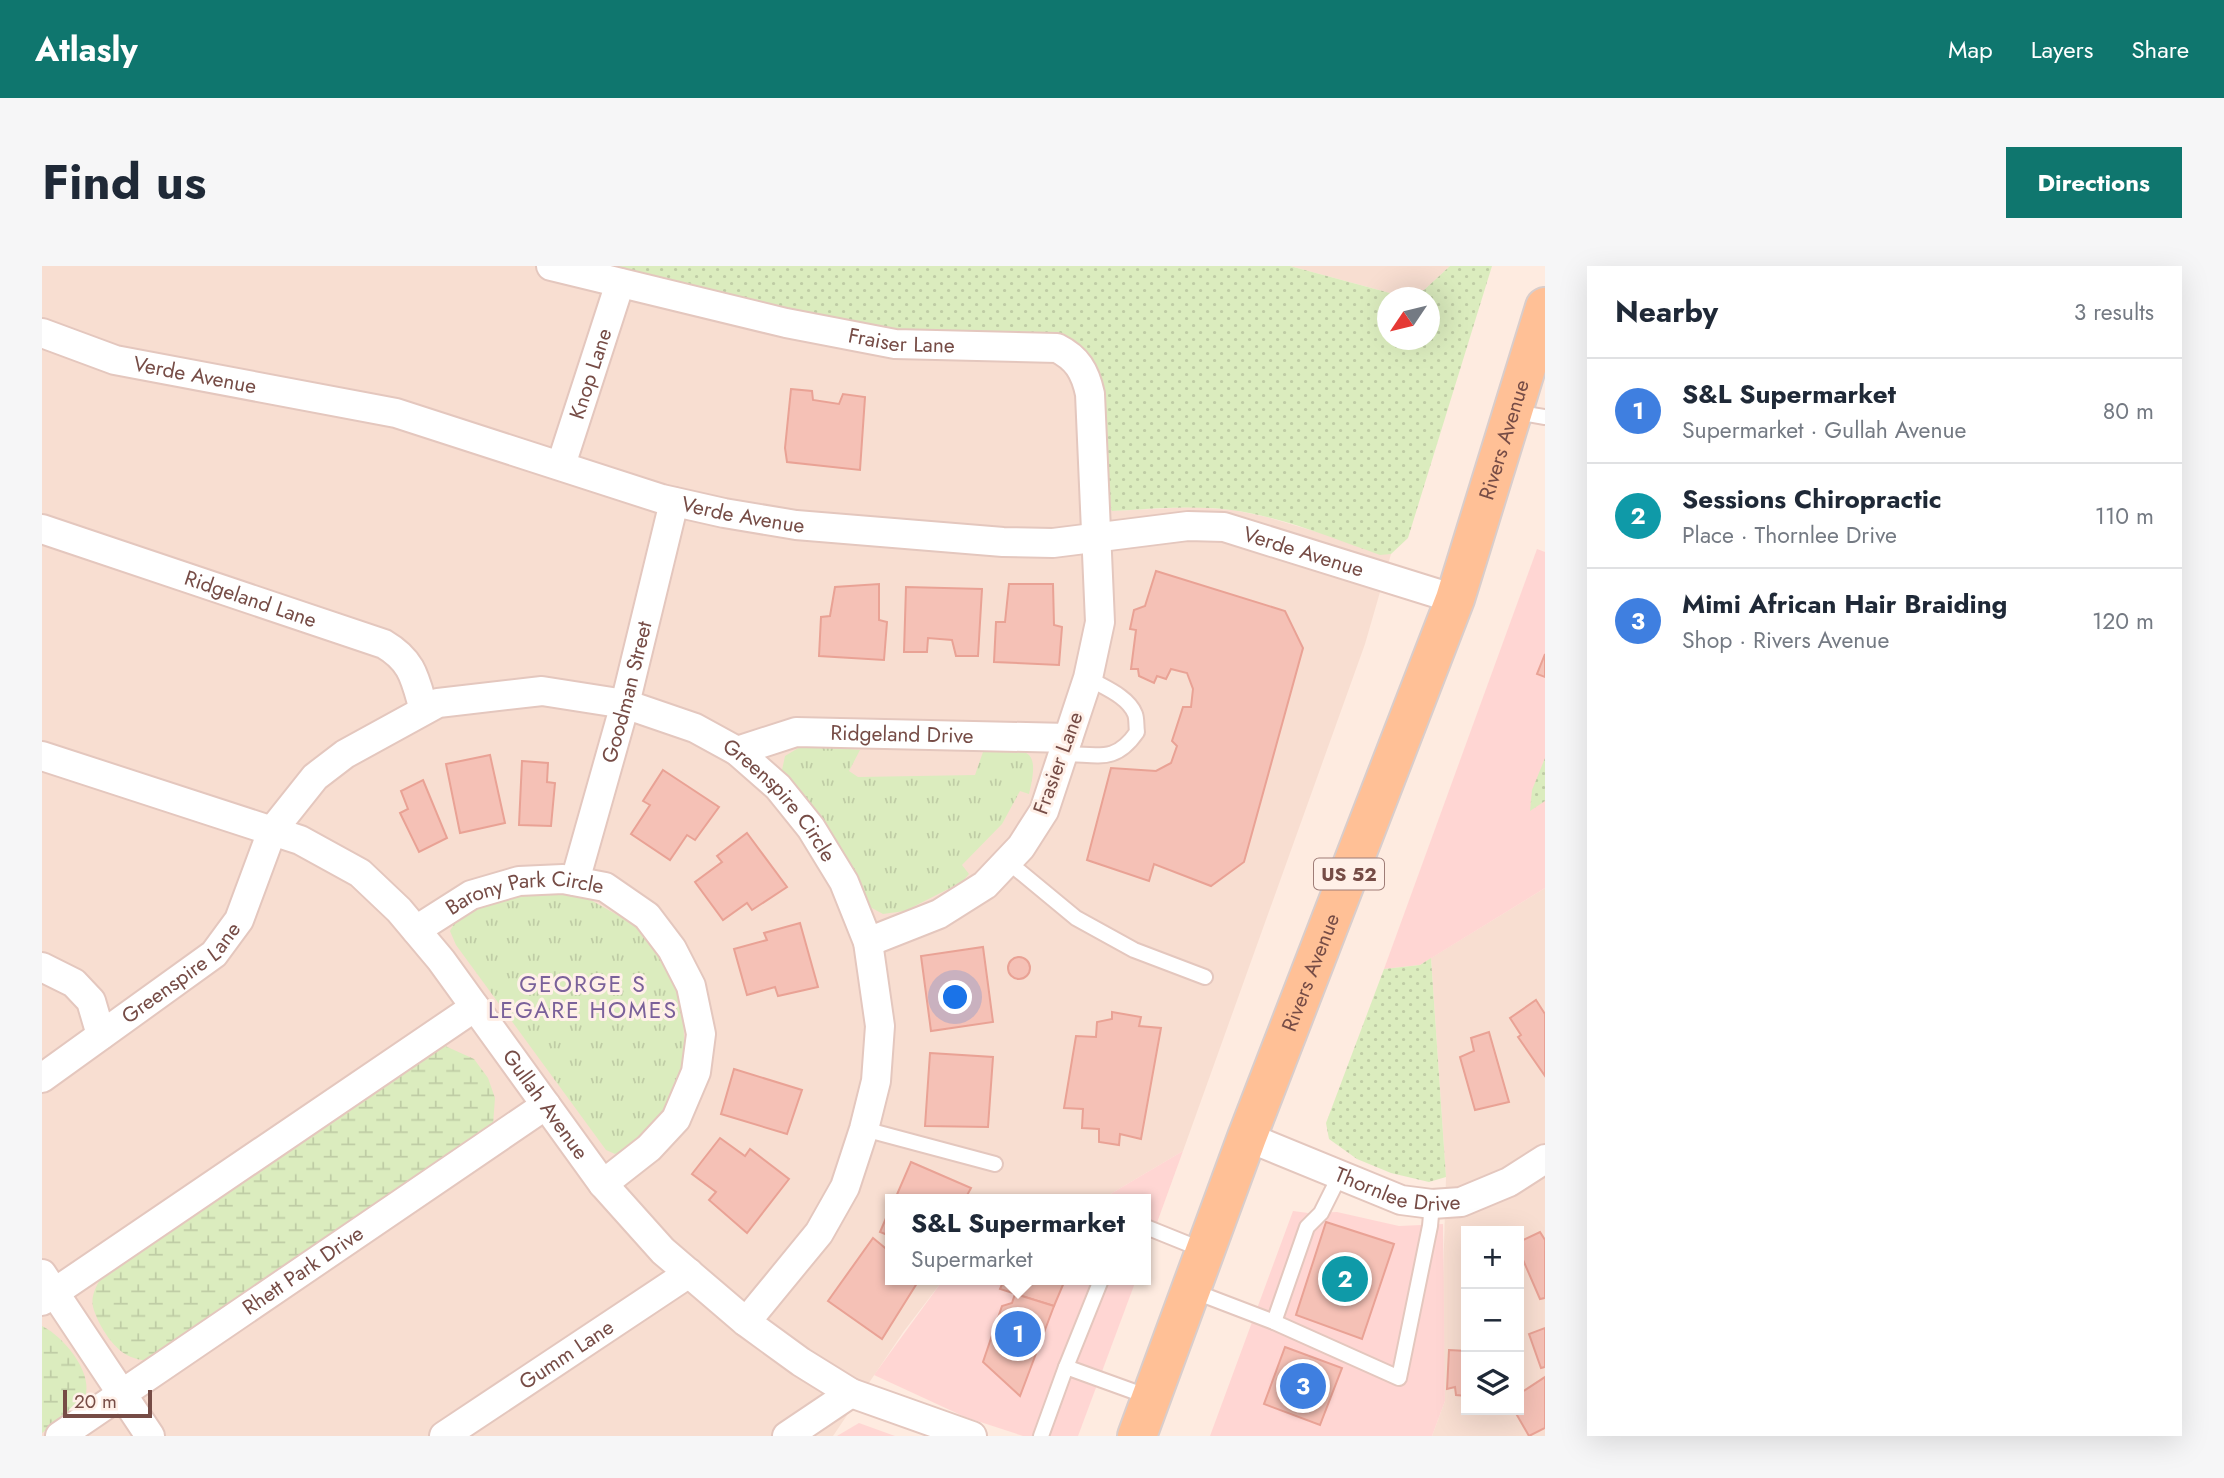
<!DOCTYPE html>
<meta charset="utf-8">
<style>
:root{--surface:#fff;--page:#f6f6f7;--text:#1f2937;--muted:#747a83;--line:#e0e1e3;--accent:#0f766e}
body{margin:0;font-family:Jost,sans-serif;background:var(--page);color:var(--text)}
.controls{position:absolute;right:21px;bottom:21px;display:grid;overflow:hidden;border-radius:0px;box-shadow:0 7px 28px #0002}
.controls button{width:63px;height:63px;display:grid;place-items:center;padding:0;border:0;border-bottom:2px solid var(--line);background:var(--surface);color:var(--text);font:35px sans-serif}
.compass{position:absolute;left:1335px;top:21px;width:63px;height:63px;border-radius:50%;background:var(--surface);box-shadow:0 7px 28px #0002;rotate:235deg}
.scale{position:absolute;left:21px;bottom:18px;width:89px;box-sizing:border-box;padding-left:7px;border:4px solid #764c46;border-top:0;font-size:19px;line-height:24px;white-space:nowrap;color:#764c46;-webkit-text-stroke:5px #fff0e8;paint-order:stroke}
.you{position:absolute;left:914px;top:732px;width:24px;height:24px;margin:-18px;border:5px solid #fff;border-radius:50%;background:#1a73e8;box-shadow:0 0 0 10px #1a73e833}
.badge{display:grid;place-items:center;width:46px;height:46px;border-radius:50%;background:var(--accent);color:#fff;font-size:23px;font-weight:700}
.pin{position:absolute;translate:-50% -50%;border:4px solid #fff;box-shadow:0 2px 7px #0006}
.popup{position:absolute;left:843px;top:928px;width:266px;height:91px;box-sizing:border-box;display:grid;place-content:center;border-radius:0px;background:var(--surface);filter:drop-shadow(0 2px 5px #0005);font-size:23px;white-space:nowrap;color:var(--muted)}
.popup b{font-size:26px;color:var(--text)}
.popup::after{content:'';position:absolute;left:50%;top:100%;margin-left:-14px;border:14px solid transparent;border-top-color:var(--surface)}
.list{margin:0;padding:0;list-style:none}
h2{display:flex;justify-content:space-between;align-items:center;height:91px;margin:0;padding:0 28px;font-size:30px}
h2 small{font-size:23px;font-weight:400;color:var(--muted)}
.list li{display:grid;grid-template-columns:46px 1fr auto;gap:21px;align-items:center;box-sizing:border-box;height:105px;padding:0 28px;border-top:2px solid var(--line)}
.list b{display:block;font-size:26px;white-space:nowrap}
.list p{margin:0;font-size:23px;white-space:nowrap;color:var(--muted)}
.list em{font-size:23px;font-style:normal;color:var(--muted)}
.icon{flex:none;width:38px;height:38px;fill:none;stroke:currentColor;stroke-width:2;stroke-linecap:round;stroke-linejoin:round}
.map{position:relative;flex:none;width:1503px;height:1170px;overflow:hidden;border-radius:0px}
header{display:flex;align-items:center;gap:42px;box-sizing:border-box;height:98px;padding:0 35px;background:var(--accent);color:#fff}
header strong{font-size:33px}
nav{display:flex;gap:38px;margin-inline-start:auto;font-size:24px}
.intro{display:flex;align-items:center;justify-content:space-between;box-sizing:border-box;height:168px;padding:0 42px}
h1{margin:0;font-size:49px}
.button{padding:18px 32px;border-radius:0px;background:var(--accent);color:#fff;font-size:24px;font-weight:700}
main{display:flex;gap:42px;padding:0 42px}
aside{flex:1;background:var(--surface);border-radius:0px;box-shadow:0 7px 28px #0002}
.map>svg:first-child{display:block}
.residential{fill:#f8ded1;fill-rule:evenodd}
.commercial{fill:#ffd6d3}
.grass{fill:url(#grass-dots);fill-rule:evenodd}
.wetland{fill:url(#wetland-marsh)}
.park{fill:url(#park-tufts)}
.building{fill:#f5c1b6;stroke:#e9a295;stroke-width:2}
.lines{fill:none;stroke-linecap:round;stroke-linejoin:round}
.lane-casing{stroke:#e4c7be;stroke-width:18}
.street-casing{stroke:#e4c7be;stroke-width:32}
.primary-casing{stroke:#d9cdcb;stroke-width:42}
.lane{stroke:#fff;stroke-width:14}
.street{stroke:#fff;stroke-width:28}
.primary{stroke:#ffc096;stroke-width:38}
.labels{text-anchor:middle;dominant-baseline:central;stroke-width:6;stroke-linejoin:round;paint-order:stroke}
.shield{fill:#fff0e8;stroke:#9f7d77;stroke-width:2}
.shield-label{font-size:19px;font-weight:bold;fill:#764c46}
.street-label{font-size:21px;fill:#764c46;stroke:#fff0e8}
.neighbourhood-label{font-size:23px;letter-spacing:2px;fill:#7a619a;stroke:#fff0e8}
</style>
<header>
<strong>Atlasly</strong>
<nav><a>Map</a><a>Layers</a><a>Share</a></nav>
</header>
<div class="intro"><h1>Find us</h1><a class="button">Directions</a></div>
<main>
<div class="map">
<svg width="1503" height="1170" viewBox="0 0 1503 1170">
<defs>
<pattern id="grass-dots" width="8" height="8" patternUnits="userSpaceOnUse" patternTransform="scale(1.75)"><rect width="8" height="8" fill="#dbecbe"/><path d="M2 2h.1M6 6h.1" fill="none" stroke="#bfcca5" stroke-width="1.8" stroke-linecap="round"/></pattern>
<pattern id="wetland-marsh" width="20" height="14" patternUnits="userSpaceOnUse" patternTransform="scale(1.75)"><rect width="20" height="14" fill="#dbecbe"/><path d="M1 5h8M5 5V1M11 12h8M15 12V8" fill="none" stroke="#bfcca5"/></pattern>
<pattern id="park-tufts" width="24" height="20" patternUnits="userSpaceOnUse" patternTransform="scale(1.75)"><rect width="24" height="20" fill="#dbecbe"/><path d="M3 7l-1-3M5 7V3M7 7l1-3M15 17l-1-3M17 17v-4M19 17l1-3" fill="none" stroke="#bfcca5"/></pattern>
</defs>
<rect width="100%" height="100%" fill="#feebe0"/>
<!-- residential -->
<g class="residential">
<path d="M0 0H548L1027 79 1070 245 1152 241 1191 244 1225 251 1349 288 1323 378 1141 885 1060 933H848V1014H901L862 1065 791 1170H0Z"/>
<path d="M1248 0H1408L1382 24 1359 30Z"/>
<path d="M1503 622V1170H1390L1403 1135 1400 1047 1404 911 1389 692ZM1424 965H1477V1144H1424Z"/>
</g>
<!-- commercial -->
<g class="commercial">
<path d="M1495 283 1503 286V622L1378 699 1342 703Z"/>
<path d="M1141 885 1104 987V933H1060Z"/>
<path d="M1251 945 1266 947 1295 946 1357 960 1401 958 1403 1135 1390 1170H1168Z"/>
<path d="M901 1014H1094L1036 1170H981L923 1151 832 1109Z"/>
<path d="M817 1157 853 1170H795Z"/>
</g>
<!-- grass -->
<g class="grass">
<path d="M548 0H1248L1359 30 1382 24 1408 0H1450L1366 272 1349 288 1338 289C1290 272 1240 251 1189 244 1149 239 1110 243 1070 245L1064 238 1050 100 851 71ZM1346 32H1388V74H1346Z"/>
<path d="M1503 492V535L1488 545 1490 524Z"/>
<path d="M1389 692 1404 911 1387 916 1349 907 1315 893 1287 873 1284 857 1342 703 1378 699Z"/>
</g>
<!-- wetland -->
<g class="wetland">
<path d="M401 779 432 793 446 812 453 832 451 859 109 1095C103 1094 97 1094 92 1092 73 1087 56 1059 51 1041 49 1031 53 1023 57 1015Z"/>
<path d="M0 1060C23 1071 61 1116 37 1142 28 1152 11 1159 0 1167Z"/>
</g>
<!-- park -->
<g class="park">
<path d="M777 480 818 484 807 505 816 511 933 509 942 483C985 484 999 479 987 528L978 525 960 558 920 599 927 608 920 616 863 645 841 648 828 641 806 595 786 562 740 504 743 490 758 481Z"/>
<path d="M531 624 593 659 614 684 633 716 641 745 643 797 626 835 607 868 585 883 573 888 564 884 414 679 408 665 416 651 449 630Z"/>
</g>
<!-- building -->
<g class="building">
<path d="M749 123 770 125 771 134 797 138 801 128 823 131 818 204 745 196 743 182Z"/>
<path d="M1114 305 1243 345 1261 382 1202 596 1169 620 1112 598 1107 615 1045 594 1069 502 1114 505 1129 497 1135 480 1130 475 1141 441H1149L1151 423 1145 407 1129 403 1124 413 1115 410 1112 417 1097 410 1096 403H1089L1094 364 1088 363 1092 344 1103 340Z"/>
<path d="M837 318V354L845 356 842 394 777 390 779 351 788 350 793 321Z"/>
<path d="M967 318H1011L1012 359 1020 361 1017 399 952 396 954 356H963Z"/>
<path d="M864 321 940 323 936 390H914L910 374 886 372 885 386H862Z"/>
<path d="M1503 388V411L1495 408Z"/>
<path d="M448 489 463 557 418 567 404 498Z"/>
<path d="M480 495 506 497 505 516 513 517 509 560 477 559Z"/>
<path d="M621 504 677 541 653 574 645 569 628 594 589 568 608 539 601 535Z"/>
<path d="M381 514 405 572 377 586 358 547 366 543 359 525Z"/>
<path d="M705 567 745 621 710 644 705 637 681 654 653 616 680 596 675 590Z"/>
<path d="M758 657 776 721 736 730 733 721 705 729 692 683 725 674 722 667Z"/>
<path d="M941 681 951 756 889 765 879 690Z"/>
<circle cx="977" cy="702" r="11"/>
<path d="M1494 734 1503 748V810L1476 771 1479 769 1468 752Z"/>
<path d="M1070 746 1099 751 1097 760 1119 762 1099 873 1078 868 1077 879 1057 876V863L1040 862 1041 843 1022 842 1034 770 1054 771 1055 756 1070 753Z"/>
<path d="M1447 766 1467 836 1433 844 1418 791 1432 785 1429 772Z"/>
<path d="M888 787 951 791 946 861 883 860Z"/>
<path d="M692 803 760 824 745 868 679 848Z"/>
<path d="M678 872 703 890 708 883 747 913 705 967 667 934 674 926 650 908Z"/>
<path d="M869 896 929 922 923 933H853Z"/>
<path d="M848 943V970L838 966Z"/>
<path d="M1284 956 1352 978 1320 1073 1254 1049Z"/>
<path d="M1498 966 1503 974V1032L1498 1033 1478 987 1480 984 1477 976Z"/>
<path d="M831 972 848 986V1014H877L840 1073 786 1035Z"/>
<path d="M962 1014H1023L1012 1040 958 1023Z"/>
<path d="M973 1028 1012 1040 978 1130 941 1096 960 1040 970 1037Z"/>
<path d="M1503 1062V1101L1499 1102 1487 1068Z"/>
<path d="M1243 1081 1300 1102 1278 1159 1222 1138Z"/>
<path d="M1407 1084 1424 1085V1130L1414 1129 1413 1121 1405 1123Z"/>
<path d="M1503 1111V1162L1487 1170 1472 1144H1477V1128Z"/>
</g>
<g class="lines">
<defs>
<g id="lane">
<path d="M1473 146 1503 151"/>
<path d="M1021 488C1056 488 1073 498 1095 466 1094 460 1095 453 1093 448 1086 430 1061 421 1046 412"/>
<path d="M965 595 1034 652 1092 684 1163 711"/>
<path d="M822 863 953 898"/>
<path d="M1104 961 1161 984"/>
<path d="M1151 1025 1232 1056 1357 1112 1388 960 1390 938"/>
<path d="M1232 1056 1265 961 1279 947 1298 909"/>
<path d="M1024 1101 1059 1014"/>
<path d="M999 1170 1024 1101 1107 1131"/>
</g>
<g id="street">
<path id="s1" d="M509 0 744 57 853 78 1015 82C1035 92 1043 105 1048 128L1058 356 1046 412 1002 545 979 581 943 619 897 648 826 676"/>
<path id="s2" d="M0 67 73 94 354 147 620 233 682 247 754 259 961 276 1011 277 1146 260 1182 261 1413 333"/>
<path id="s3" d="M519 199 578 17"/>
<path id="s4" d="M0 263 342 378C371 395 373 413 382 444"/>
<path id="s5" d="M695 485 754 466 1026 472"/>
<path id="s6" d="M0 490 258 574 318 607 357 644 399 694 561 918 621 985 704 1056 759 1096 809 1127 930 1170"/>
<path id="s7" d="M533 615 583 438 632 236"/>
<path id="s8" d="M374 664 429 629 477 615 521 613 563 621 605 650 630 683 649 720 659 768 654 806 634 853 607 882 561 918"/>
<path d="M0 701 32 717 49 735 59 769"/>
<path id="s9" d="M0 812 172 688 197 654 230 565 273 511 303 488 396 437 500 425 583 438 653 462 695 485 736 521 769 562 802 616 826 676 838 760 834 815 822 863 803 921 777 967 704 1056"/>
<path id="s10" d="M1205 871 1359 934 1390 938 1419 936 1467 916 1503 893"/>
<path d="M0 1008 108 1170"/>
<path d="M0 1035 433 741"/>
<path id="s11" d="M18 1170 504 839"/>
<path id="s12" d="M402 1170 647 1007"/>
<path d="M745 1170 809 1127"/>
</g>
<g id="primary">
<path id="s13" d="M1095 1170 1205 871 1413 333 1503 41"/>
</g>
</defs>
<!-- lane casing -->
<use href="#lane" class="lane-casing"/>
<!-- street casing -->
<use href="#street" class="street-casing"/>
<!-- primary casing -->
<use href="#primary" class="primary-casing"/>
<!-- lane -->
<use href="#lane" class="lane"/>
<!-- street -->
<use href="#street" class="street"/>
<!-- primary -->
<use href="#primary" class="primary"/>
</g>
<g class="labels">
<!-- shield labels -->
<rect class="shield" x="1272" y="592.5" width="70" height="31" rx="5"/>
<g class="shield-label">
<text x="1307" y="608">US 52</text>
</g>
<!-- street labels -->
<g class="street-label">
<text stroke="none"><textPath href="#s1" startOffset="359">Fraiser Lane</textPath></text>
<text stroke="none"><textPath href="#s3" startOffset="96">Knop Lane</textPath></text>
<text stroke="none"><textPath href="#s2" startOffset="159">Verde Avenue</textPath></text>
<text stroke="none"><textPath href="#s13" startOffset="1062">Rivers Avenue</textPath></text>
<text stroke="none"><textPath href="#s2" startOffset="726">Verde Avenue</textPath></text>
<text stroke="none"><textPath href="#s2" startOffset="1293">Verde Avenue</textPath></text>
<text stroke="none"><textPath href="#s4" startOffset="220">Ridgeland Lane</textPath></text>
<text stroke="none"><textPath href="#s7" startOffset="196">Goodman Street</textPath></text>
<text stroke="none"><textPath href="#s5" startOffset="168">Ridgeland Drive</textPath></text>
<text transform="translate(1016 497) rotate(-70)">Frasier Lane</text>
<text stroke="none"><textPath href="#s9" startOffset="938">Greenspire Circle</textPath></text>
<text stroke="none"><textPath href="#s8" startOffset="119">Barony Park Circle</textPath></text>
<text stroke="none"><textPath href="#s9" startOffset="175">Greenspire Lane</textPath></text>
<text stroke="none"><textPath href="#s13" startOffset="495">Rivers Avenue</textPath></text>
<text stroke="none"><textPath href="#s6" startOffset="637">Gullah Avenue</textPath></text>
<text stroke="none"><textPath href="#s10" startOffset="161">Thornlee Drive</textPath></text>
<text stroke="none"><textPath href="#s11" startOffset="294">Rhett Park Drive</textPath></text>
<text stroke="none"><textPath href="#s12" startOffset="147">Gumm Lane</textPath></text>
</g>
<!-- neighbourhood labels -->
<g class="neighbourhood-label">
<text x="541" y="718">GEORGE S<tspan x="541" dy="26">LEGARE HOMES</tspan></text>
</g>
</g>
</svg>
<div class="controls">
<button>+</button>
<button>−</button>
<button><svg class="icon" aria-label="layers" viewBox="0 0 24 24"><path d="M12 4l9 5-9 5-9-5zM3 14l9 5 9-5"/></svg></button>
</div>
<svg class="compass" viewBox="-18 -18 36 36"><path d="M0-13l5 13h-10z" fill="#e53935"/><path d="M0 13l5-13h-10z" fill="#747a83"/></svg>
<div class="scale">20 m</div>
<div class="you"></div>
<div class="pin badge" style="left:976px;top:1068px;background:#3f7fe0">1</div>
<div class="popup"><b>S&amp;L Supermarket</b>Supermarket</div>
<div class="pin badge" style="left:1303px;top:1013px;background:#0f9aa8">2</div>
<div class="pin badge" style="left:1261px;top:1120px;background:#3f7fe0">3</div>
</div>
<aside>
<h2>Nearby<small>3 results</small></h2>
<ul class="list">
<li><span class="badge" style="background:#3f7fe0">1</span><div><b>S&amp;L Supermarket</b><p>Supermarket · Gullah Avenue</p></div><em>80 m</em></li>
<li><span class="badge" style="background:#0f9aa8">2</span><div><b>Sessions Chiropractic</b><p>Place · Thornlee Drive</p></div><em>110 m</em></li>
<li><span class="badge" style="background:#3f7fe0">3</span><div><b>Mimi African Hair Braiding</b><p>Shop · Rivers Avenue</p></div><em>120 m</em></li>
</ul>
</aside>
</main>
